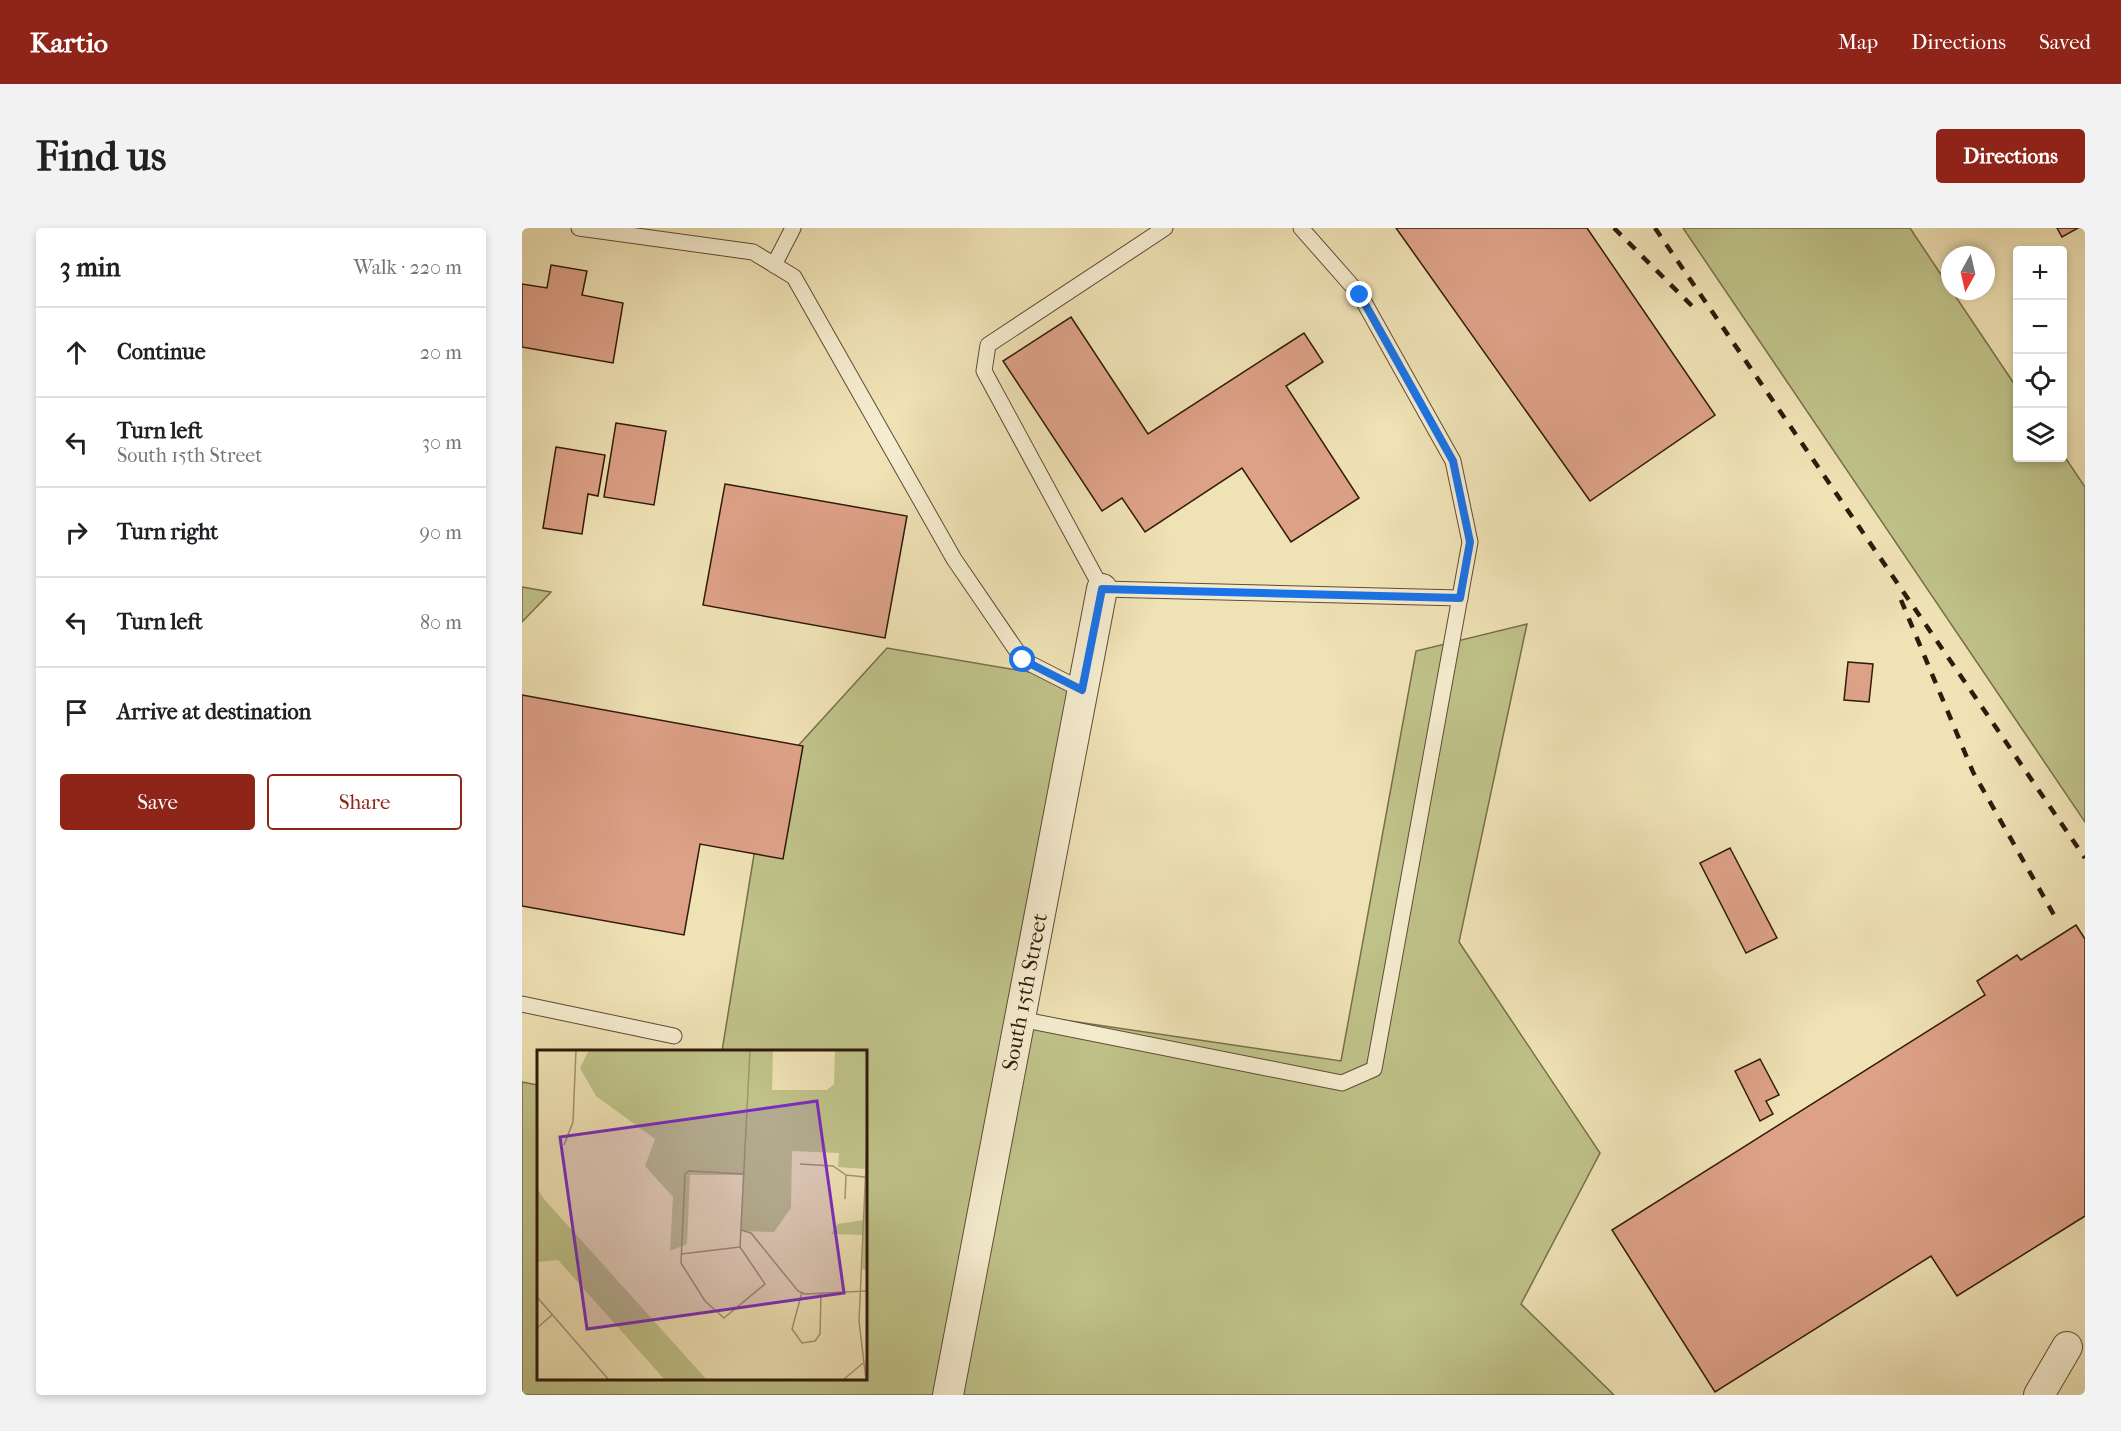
<!DOCTYPE html>
<meta charset="utf-8">
<style>
:root{--surface:#fff;--page:#f2f2f2;--text:#202124;--muted:#757577;--line:#e0e0e0;--accent:#8f2418}
body{margin:0;font-family:"IM FELL French Canon",serif;background:var(--page);color:var(--text)}
.controls{position:absolute;right:18px;top:18px;display:grid;overflow:hidden;border-radius:6px;box-shadow:0 3px 9px #0003}
.controls button{width:54px;height:54px;display:grid;place-items:center;padding:0;border:0;border-bottom:2px solid var(--line);background:var(--surface);color:var(--text);font:30px sans-serif}
.compass{position:absolute;left:1419px;top:18px;width:54px;height:54px;border-radius:50%;background:var(--surface);box-shadow:0 3px 9px #0003;rotate:188deg}
.stop{position:absolute;width:18px;height:18px;margin:-14px;border:4px solid #1a73e8;border-radius:50%;background:#fff}
.stop.end{background:#1a73e8;border-color:#fff;box-shadow:0 2px 6px #0008}
.list{margin:0;padding:0;list-style:none}
h2{display:flex;justify-content:space-between;align-items:center;height:78px;margin:0;padding:0 24px;font-size:26px}
h2 small{font-size:20px;font-weight:400;color:var(--muted)}
.list li{display:grid;grid-template-columns:39px 1fr auto;gap:18px;align-items:center;box-sizing:border-box;height:90px;padding:0 24px;border-top:2px solid var(--line)}
.list b{display:block;font-size:22px;white-space:nowrap}
.list p{margin:0;font-size:20px;white-space:nowrap;color:var(--muted)}
.list em{font-size:20px;font-style:normal;color:var(--muted)}
.actions{display:flex;gap:12px;padding:18px 24px}
.actions a{flex:1;padding:14px 0;border:2px solid var(--accent);border-radius:6px;text-align:center;font-size:21px;color:var(--accent)}
.actions .main{background:var(--accent);color:#fff}
.icon{flex:none;width:33px;height:33px;fill:none;stroke:currentColor;stroke-width:2;stroke-linecap:round;stroke-linejoin:round}
.map{position:relative;flex:none;width:1563px;height:1167px;overflow:hidden;border-radius:6px}
header{display:flex;align-items:center;gap:36px;box-sizing:border-box;height:84px;padding:0 30px;background:var(--accent);color:#fff}
header strong{font-size:28px}
nav{display:flex;gap:33px;margin-inline-start:auto;font-size:21px}
.intro{display:flex;align-items:center;justify-content:space-between;box-sizing:border-box;height:144px;padding:0 36px}
h1{margin:0;font-size:42px}
.button{padding:15px 27px;border-radius:6px;background:var(--accent);color:#fff;font-size:21px;font-weight:700}
main{display:flex;gap:36px;padding:0 36px}
aside{flex:1;background:var(--surface);border-radius:6px;box-shadow:0 3px 9px #0003}
.map>svg:first-child{display:block}
.green{fill:#bfc289;stroke:#786e4a;stroke-width:1.5}
.building{fill:#dda187;stroke:#301a0a;stroke-width:1.5}
.lines{fill:none;stroke-linecap:round;stroke-linejoin:round}
.lane-casing{stroke:#604c35;stroke-width:17}
.street-casing{stroke:#604c35;stroke-width:32}
.lane{stroke:#f5eccf;stroke-width:15}
.street{stroke:#f5eccf;stroke-width:30}
.rail{stroke:#301a0a;stroke-width:4.5;stroke-dasharray:10 10;stroke-linecap:butt}
.route{stroke:#1a73e8;stroke-width:8}
.labels{text-anchor:middle;dominant-baseline:central;stroke-width:6;stroke-linejoin:round;paint-order:stroke}
.street-label{font-size:22px;fill:#301a0a;stroke:#f5eccf}
.inset-road{fill:none;stroke:#a39271;stroke-width:1.5}
.view{fill:#7b2cbf;fill-opacity:0.15;stroke:#7b2cbf;stroke-width:3}
.inset-edge{fill:none;stroke:#301a0a;stroke-width:3}
</style>
<header>
<strong>Kartio</strong>
<nav><a>Map</a><a>Directions</a><a>Saved</a></nav>
</header>
<div class="intro"><h1>Find us</h1><a class="button">Directions</a></div>
<main>
<aside>
<h2>3 min<small>Walk · 220 m</small></h2>
<ul class="list">
<li><svg class="icon" aria-label="ahead" viewBox="0 0 24 24"><path d="M12 20V5M6 11l6-6 6 6"/></svg><div><b>Continue</b></div><em>20 m</em></li>
<li><svg class="icon" aria-label="left" viewBox="0 0 24 24"><path d="M17 20v-9H6M10 6l-5 5 5 5"/></svg><div><b>Turn left</b><p>South 15th Street</p></div><em>30 m</em></li>
<li><svg class="icon" aria-label="right" viewBox="0 0 24 24"><path d="M7 20v-9h11M14 6l5 5-5 5"/></svg><div><b>Turn right</b></div><em>90 m</em></li>
<li><svg class="icon" aria-label="left" viewBox="0 0 24 24"><path d="M17 20v-9H6M10 6l-5 5 5 5"/></svg><div><b>Turn left</b></div><em>80 m</em></li>
<li><svg class="icon" aria-label="arrive" viewBox="0 0 24 24"><path d="M6 21V4h12l-3 4 3 4H6"/></svg><div><b>Arrive at destination</b></div></li>
</ul>
<div class="actions"><a class="main">Save</a><a>Share</a></div>
</aside>
<div class="map">
<svg width="1563" height="1167" viewBox="0 0 1563 1167">
<rect width="100%" height="100%" fill="#efe2b5"/>
<filter id="stains"><feTurbulence type="fractalNoise" baseFrequency=".00333" numOctaves="4"/><feColorMatrix values="0 0 0 0 .2 0 0 0 0 .09 0 0 0 0 .02 0 0 0 .5 -.17"/></filter>
<radialGradient id="worn" r=".72"><stop offset=".6" stop-color="#630" stop-opacity="0"/><stop offset="1" stop-color="#630" stop-opacity=".3"/></radialGradient>
<!-- green -->
<g class="green">
<path d="M1161 0H1388L1428 60V63H1430L1495 160 1496 230H1540L1541 226 1563 259V594Z"/>
<path d="M0 359 29 364 0 394Z"/>
<path d="M1005 396 937 714 1078 925 999 1076 1092 1167H0V854L16 857V1150H344V824L200 823 244 553 365 420 560 453 501 786 819 833 894 423Z"/>
</g>
<!-- building -->
<g class="building">
<path d="M874 0H1065L1193 187 1068 273Z"/>
<path d="M1535 0H1556L1540 9Z"/>
<path d="M29 37 65 43 60 67 101 75 91 135 0 119V56L25 60Z"/>
<path d="M549 89 626 206 782 105 801 134 764 158 837 270 769 314 720 240 623 304 600 270 580 283 481 133Z"/>
<path d="M94 195 144 203 132 277 82 269Z"/>
<path d="M34 219 83 227 76 268 66 266 60 306 21 300Z"/>
<path d="M203 256 385 288 363 410 181 377Z"/>
<path d="M1326 434 1351 436 1347 474 1322 472Z"/>
<path d="M0 467 281 518 261 631 178 616 162 707 0 678Z"/>
<path d="M1208 620 1255 710 1224 725 1178 635Z"/>
<path d="M1554 697 1563 711V988L1435 1068 1409 1028 1193 1164 1090 1002 1463 767 1455 753 1495 727 1499 732Z"/>
<path d="M1238 831 1257 867 1244 873 1251 886 1238 893 1213 843Z"/>
</g>
<g class="lines">
<defs>
<g id="lane">
<path d="M57 0 231 24 272 49 432 331 501 432 560 462"/>
<path d="M643 0 466 117 462 143 580 361 938 370"/>
<path d="M252 37 271 0"/>
<path d="M0 776 152 808"/>
<path d="M498 791 820 855 852 841 948 314 931 233 838 67 779 0"/>
</g>
<g id="street">
<path d="M426 1167 580 361"/>
<path d="M1517 1167 1545 1119"/>
</g>
</defs>
<!-- lane casing -->
<use href="#lane" class="lane-casing"/>
<!-- street casing -->
<use href="#street" class="street-casing"/>
<!-- lane -->
<use href="#lane" class="lane"/>
<!-- street -->
<use href="#street" class="street"/>
<!-- rail -->
<g class="rail">
<path d="M1092 0 1170 78"/>
<path d="M1133 0 1563 630"/>
<path d="M1379 372 1451 544 1536 694"/>
</g>
</g>
<g class="lines">
<!-- route -->
<path class="route" d="M501 432 560 462 580 361 938 370 948 314 931 233 838 67"/>
</g>
<g class="labels">
<!-- street labels -->
<g class="street-label">
<text transform="translate(503 764) rotate(-79)">South 15th Street</text>
</g>
</g>
<!-- overview -->
<g transform="translate(15 822)">
<rect width="330" height="330" fill="#efe2b5"/>
<path d="M52 0H236L235 40H290L297 34 298 0H330V222L325 218 326 185 294 184 301 174 327 170 330 119 301 117 302 103 255 101 254 158 237 182 204 181 206 125H153L150 194 133 201 136 147 108 116 118 89 59 46 43 18ZM0 138 7 149 170 330H128L21 210 0 212Z" fill="#bfc289"/>
<path class="inset-road" d="M27 95 36 72 39 0M263 114 296 116 309 125M308 149 309 125 328 127M204 180 214 183 261 241 268 244 330 241M203 197 228 234 187 268 168 251 144 213 148 124 152 121 207 124M203 197 213 0M144 204 203 197M265 242 255 279 265 293 278 291 283 284 284 244M0 247 72 330M0 278 15 265M306 330 326 313M329 330 322 271 330 92"/>
<path class="view" d="M280 51 307 243 50 279 23 87Z"/>
<rect width="330" height="330" class="inset-edge"/>
</g>
<rect width="100%" height="100%" filter="url(#stains)"/>
<rect width="100%" height="100%" fill="url(#worn)"/>
</svg>
<div class="controls">
<button>+</button>
<button>−</button>
<button><svg class="icon" aria-label="locate" viewBox="0 0 24 24"><circle cx="12" cy="12" r="6"/><path d="M12 2v4M12 18v4M2 12h4M18 12h4"/></svg></button>
<button><svg class="icon" aria-label="layers" viewBox="0 0 24 24"><path d="M12 4l9 5-9 5-9-5zM3 14l9 5 9-5"/></svg></button>
</div>
<svg class="compass" viewBox="-18 -18 36 36"><path d="M0-13l5 13h-10z" fill="#e53935"/><path d="M0 13l5-13h-10z" fill="#757577"/></svg>
<div class="stop" style="left:501px;top:432px"></div>
<div class="stop end" style="left:838px;top:67px"></div>
</div>
</main>
